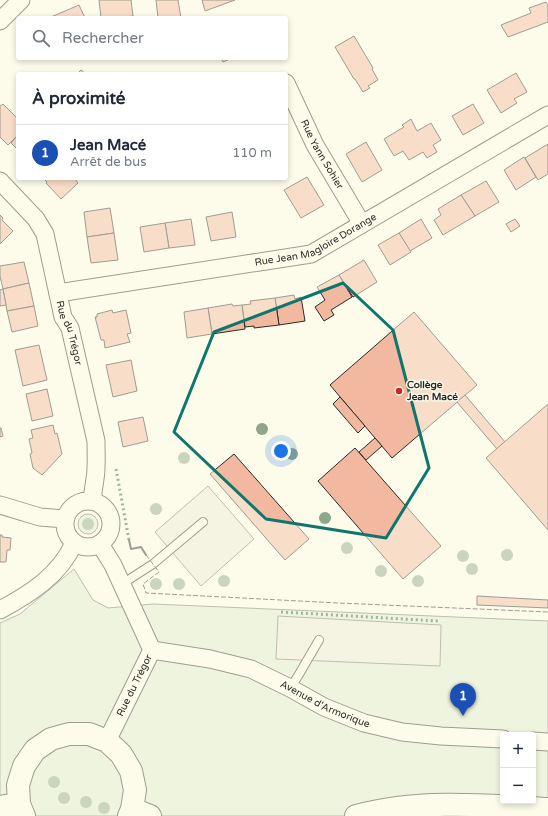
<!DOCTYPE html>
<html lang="fr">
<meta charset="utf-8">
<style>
:root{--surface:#fff;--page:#f6f6f7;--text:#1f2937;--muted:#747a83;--line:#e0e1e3;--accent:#7c3aed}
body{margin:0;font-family:"Varela Round",sans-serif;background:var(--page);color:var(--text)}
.controls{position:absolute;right:12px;bottom:12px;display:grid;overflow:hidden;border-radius:4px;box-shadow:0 2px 6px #0003}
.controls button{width:36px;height:36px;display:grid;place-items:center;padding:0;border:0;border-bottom:1px solid var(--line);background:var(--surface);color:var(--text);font:20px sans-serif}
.you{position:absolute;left:281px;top:451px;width:14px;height:14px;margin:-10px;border:3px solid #fff;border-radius:50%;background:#1a73e8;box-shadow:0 0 0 6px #1a73e833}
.badge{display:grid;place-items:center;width:26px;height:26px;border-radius:50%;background:var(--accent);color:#fff;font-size:13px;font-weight:700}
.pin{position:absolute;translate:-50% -33px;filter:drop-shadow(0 1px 2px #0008)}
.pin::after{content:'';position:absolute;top:21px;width:14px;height:12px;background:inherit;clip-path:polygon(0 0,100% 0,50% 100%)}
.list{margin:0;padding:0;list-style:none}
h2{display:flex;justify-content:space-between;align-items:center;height:52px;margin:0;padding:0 16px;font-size:17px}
h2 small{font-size:13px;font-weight:400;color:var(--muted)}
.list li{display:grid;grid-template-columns:26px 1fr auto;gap:12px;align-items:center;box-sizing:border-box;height:56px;padding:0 16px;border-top:1px solid var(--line)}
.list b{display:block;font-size:15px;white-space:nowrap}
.list p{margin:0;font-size:13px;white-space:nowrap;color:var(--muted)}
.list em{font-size:13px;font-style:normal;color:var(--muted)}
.icon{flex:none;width:22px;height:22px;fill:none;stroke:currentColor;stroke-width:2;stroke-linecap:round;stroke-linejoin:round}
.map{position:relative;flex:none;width:548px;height:816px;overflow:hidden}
.search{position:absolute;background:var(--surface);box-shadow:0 2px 6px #0003;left:16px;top:16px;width:272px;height:44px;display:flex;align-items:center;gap:10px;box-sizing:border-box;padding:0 14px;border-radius:4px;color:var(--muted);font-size:15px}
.panel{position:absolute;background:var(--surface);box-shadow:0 2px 6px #0003;left:16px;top:72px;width:272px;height:108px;border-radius:4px}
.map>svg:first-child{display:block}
.green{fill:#deebd1;stroke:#74746e;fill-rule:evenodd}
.parking{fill:#eceadb;stroke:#74746e}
.building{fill:#f2b8a0;stroke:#2b2b2b}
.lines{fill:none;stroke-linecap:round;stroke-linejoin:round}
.lane-casing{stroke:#2b2b2b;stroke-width:10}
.street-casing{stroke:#2b2b2b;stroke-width:19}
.secondary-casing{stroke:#2b2b2b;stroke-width:24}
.lane{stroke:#fdfbea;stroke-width:8}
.street{stroke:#fdfbea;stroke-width:17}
.secondary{stroke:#fdfbea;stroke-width:22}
.hedge{stroke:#34623c;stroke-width:3;stroke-dasharray:2 3;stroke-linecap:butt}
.fence{stroke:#2b2b2b;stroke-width:1;stroke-dasharray:5 2;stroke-linecap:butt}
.wall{stroke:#2b2b2b;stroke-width:2}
.tree{fill:#8ea78a}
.marked{fill:none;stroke:#0f766e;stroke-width:3;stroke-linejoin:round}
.poi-dot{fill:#c62828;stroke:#fdfbea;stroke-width:1.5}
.labels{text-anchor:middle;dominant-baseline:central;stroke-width:3;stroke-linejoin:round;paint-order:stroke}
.street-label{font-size:10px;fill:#2b2b2b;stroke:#fdfbea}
.poi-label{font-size:10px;font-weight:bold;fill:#2b2b2b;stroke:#fdfbea;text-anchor:start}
</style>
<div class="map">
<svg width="548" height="816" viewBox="0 0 548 816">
<rect width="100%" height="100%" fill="#fdfbea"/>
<!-- green -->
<g class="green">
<circle cx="88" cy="524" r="10"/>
<path d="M74 569 93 600 108 608 153 604 548 621V816H0V623L20 614ZM503 735H533V801H503Z"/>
</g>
<!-- parking -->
<g class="parking">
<path d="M208 486 254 539 201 586 155 532Z"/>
<path d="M278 616 441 625 440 666 276 659Z"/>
</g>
<!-- building -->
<g class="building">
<path d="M99 0H131L133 16 117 18H101Z"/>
<path d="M156 0H178L181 18H158Z"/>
<path d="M202 0H235L205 11Z"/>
<path d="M546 2 548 5V22L508 37 501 25 531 13 529 8Z"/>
<path d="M79 5 85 18H51V17Z"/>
<path d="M354 36 373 68 372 69 378 80 368 86 370 88 363 92 355 79H354L335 47Z"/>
<path d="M221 58H232L223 62Z"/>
<path d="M81 70 86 74H77Z"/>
<path d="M516 73 527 92 514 99 517 103 501 113 487 90Z"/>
<path d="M3 104 18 119V135L8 145 0 137V106Z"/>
<path d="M473 104 484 123 463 135 452 116Z"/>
<path d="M411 119 417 131 431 123 441 140 433 145 437 152 427 158 423 152 409 160 403 151 394 156 384 139 404 127 402 125Z"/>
<path d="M18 135V150L11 143Z"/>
<path d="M366 142 382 170 362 182 346 154Z"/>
<path d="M548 144V174L538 180 525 158Z"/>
<path d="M524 157 536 177 516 190 504 170Z"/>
<path d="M307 177 324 205 301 218 284 190Z"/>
<path d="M43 178H74L78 183 61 199 46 183 47 182Z"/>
<path d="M486 181 499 202 475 216 461 195Z"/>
<path d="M461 195 475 216 443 235 434 220 441 215 438 209Z"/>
<path d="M110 208 114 233 87 237 84 212Z"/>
<path d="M232 212 236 237 211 241 206 217Z"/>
<path d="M0 215 3 218 2 220 13 231 0 244Z"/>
<path d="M191 219 195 245 169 248 165 223Z"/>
<path d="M421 219 432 238 410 251 399 233Z"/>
<path d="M515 219 520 226 511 232 506 224Z"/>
<path d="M165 223 169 248 144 252 140 227Z"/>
<path d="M114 233 118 260 91 263 87 237Z"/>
<path d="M399 233 411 252 390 265 378 245Z"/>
<path d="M364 260 377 282 353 297 339 275Z"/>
<path d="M24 262 29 283 3 289 0 276V266Z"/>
<path d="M339 275 352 297 331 310 334 315 324 321 315 307 325 300 317 287Z"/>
<path d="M29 283 34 306 7 311 3 289Z"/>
<path d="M3 289 6 305 0 306V290Z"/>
<path d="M294 295 295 299 301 297 305 321 279 325 275 298Z"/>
<path d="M275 298 279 325 254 328V326L245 327 242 305 251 304 250 301Z"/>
<path d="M232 304 233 306 242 305 245 329 212 334 208 308Z"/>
<path d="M34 306 38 326 12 332 7 311Z"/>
<path d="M208 308 212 334 187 338 184 312Z"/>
<path d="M112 310 113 313 126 310 131 333 127 334 130 342 105 348 104 340H101L95 317H97V314Z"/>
<path d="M414 312 477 385 392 458 330 385Z"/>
<path d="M39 345 47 380 23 386 15 350Z"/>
<path d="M131 360 137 391 113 397 106 365Z"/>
<path d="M47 389 53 416 32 421 26 394Z"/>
<path d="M465 395 505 442 497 449 457 402Z"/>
<path d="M340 397 365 426 358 433 333 404Z"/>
<path d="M548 404V530L486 458Z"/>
<path d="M143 417 148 441 123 447 118 422Z"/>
<path d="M53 425 55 434 57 433 62 454 42 475 33 468 30 454 32 453 29 439 33 438 31 430Z"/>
<path d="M0 428H1L3 436 0 437Z"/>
<path d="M375 438 382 446 366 460 359 452Z"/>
<path d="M355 448 441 546 403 579 318 481Z"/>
<path d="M234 454 309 539 285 560 210 474Z"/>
<path d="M0 535H2V537L11 538 10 550H7L6 562H0Z"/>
<path d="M477 596 548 600V608L477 605Z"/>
</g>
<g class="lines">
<defs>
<g id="lane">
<path d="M122 584 153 564 203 522"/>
<path d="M290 688 298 676 319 640"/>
</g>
<g id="street">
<path d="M0 21 21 0"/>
<path id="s1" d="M286 83 315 145 362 224"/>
<path id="s2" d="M0 181 36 219 45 234 63 317 70 328 96 441C96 454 97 467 95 479 94 488 92 492 93 501"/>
<path id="s3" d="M58 293 311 254 548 115"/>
<circle cx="88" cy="524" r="23"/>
<path d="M0 505 40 517 65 519"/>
<path d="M100 544 113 565 152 650"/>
<path d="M0 610C30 594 60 575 74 543"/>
<path id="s4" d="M152 650 210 659 251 669 290 688 324 707 364 723 402 732 441 736 503 739"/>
<path id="s5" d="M107 741 152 650"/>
<path d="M533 741 548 742"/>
</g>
<g id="secondary">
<path d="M0 807 19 804"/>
<path d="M132 809 150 816"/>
<path d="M24 816 19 804 18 785 24 766 35 750 51 739 69 734H89L107 741 121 754 131 771 135 790 132 809 129 816"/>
<path d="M356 816C418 799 485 805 548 809"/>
</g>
</defs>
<!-- lane casing -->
<use href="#lane" class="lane-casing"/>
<!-- street casing -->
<use href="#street" class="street-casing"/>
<!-- secondary casing -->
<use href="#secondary" class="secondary-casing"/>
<!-- lane -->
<use href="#lane" class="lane"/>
<!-- street -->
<use href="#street" class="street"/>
<!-- secondary -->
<use href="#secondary" class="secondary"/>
<!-- hedge -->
<g class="hedge">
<path d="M116 469 129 540"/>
<path d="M281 612 438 621"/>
</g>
<!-- fence -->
<path class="fence" d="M146 555 159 572 143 584 146 593 338 603 548 612"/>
<!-- wall -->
<path class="wall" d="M129 540 131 549 141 547 146 555"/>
</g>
<!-- trees -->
<g class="tree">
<circle cx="262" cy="429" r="6"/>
<circle cx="292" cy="454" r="6"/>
<circle cx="184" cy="458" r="6"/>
<circle cx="156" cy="509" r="6"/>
<circle cx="325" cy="518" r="6"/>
<circle cx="88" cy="524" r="6"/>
<circle cx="347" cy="548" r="6"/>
<circle cx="507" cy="555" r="6"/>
<circle cx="463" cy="556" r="6"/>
<circle cx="472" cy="569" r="6"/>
<circle cx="381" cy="571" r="6"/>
<circle cx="224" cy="581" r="6"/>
<circle cx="418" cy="581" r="6"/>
<circle cx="156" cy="584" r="6"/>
<circle cx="179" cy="584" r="6"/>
<circle cx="54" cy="782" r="6"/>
<circle cx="64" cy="798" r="6"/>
<circle cx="86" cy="802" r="6"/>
<circle cx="104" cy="808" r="6"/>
</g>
<!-- marked area -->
<path d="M0 0H548V816H0ZM343 283 393 330 429 468 386 538 266 519 174 432 214 332Z" fill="#fdfbea" fill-opacity=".55" fill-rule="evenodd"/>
<path class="marked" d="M343 283 393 330 429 468 386 538 266 519 174 432 214 332Z"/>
<!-- markers -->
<circle class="poi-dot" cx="399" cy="391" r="4"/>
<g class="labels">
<!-- street labels -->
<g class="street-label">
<text stroke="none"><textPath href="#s1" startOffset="80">Rue Yann Sohier</textPath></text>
<text stroke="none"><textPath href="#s3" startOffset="265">Rue Jean Magloire Dorange</textPath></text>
<text stroke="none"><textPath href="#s2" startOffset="172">Rue du Trégor</textPath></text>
<text stroke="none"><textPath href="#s5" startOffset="62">Rue du Trégor</textPath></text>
<text stroke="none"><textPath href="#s4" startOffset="183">Avenue d'Armorique</textPath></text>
</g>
<!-- poi labels -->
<g class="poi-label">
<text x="407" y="385">Collège<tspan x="407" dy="12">Jean Macé</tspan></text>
</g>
</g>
</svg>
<div class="controls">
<button>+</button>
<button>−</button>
</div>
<div class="you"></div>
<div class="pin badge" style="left:463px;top:716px;background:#1a4fb4">1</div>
<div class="search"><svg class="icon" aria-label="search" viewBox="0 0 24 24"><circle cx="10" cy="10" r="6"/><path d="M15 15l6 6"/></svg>Rechercher</div>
<section class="panel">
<h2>À proximité<small></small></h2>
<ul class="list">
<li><span class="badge" style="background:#1a4fb4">1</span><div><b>Jean Macé</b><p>Arrêt de bus</p></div><em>110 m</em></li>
</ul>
</section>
</div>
